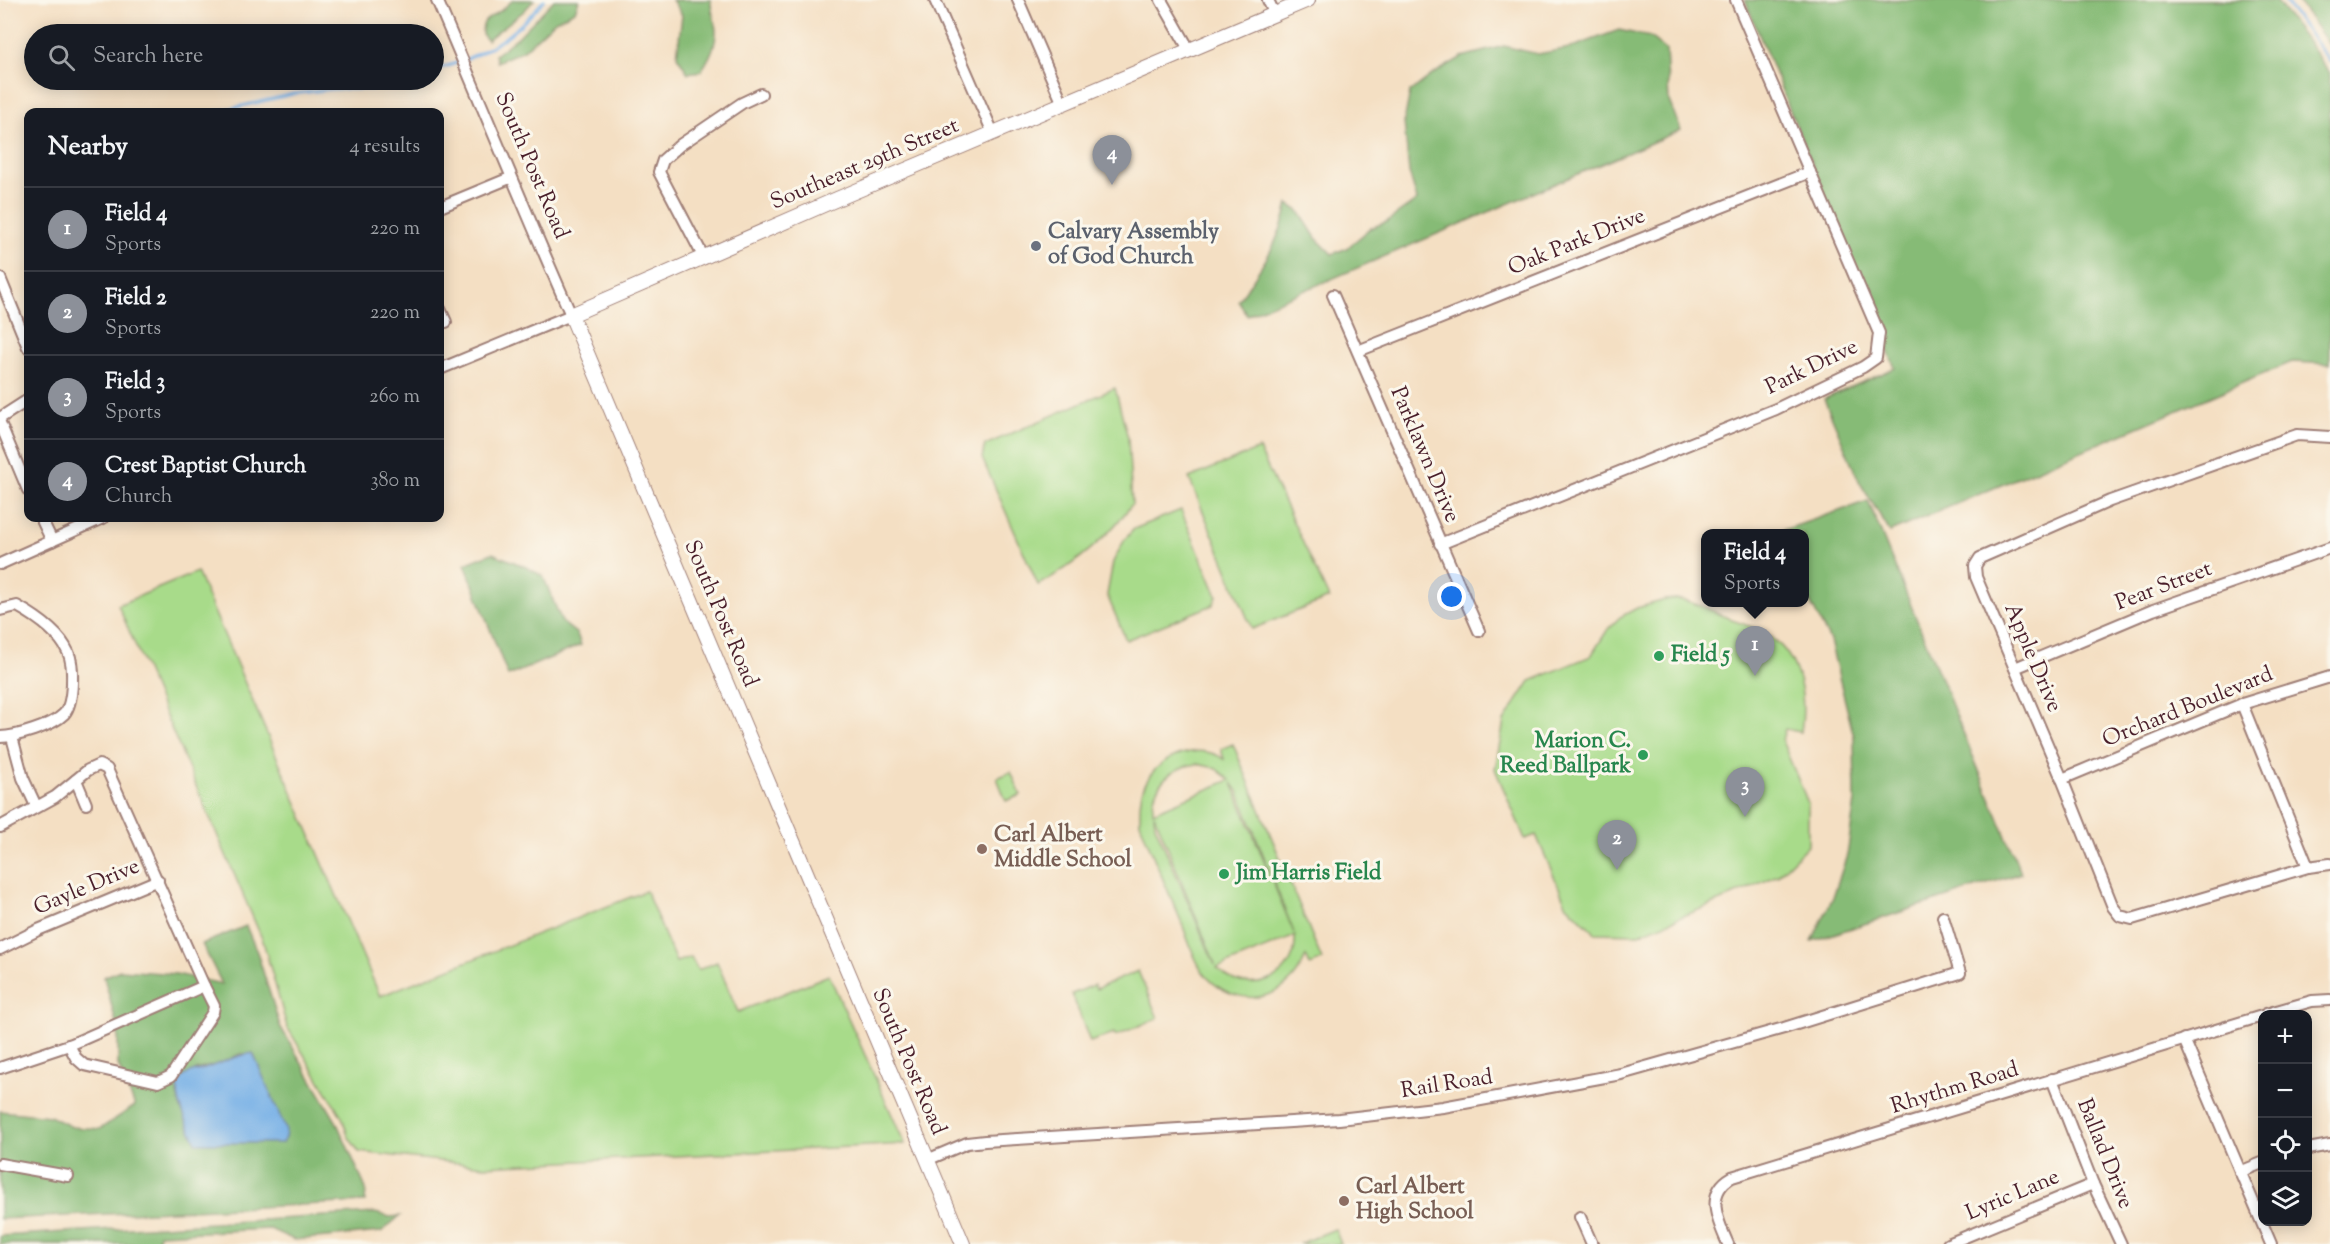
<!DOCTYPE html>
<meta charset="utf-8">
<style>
:root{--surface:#171b24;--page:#242831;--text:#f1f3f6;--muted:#9ea1a6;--line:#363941;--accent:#8c9099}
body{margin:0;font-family:"Sorts Mill Goudy",serif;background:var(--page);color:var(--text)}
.controls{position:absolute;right:18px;bottom:18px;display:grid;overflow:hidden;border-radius:12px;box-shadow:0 3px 15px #0003}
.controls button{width:54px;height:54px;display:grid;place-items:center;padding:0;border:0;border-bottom:2px solid var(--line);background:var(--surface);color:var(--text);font:30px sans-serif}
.you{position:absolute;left:1452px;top:597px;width:21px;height:21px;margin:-15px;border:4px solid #fff;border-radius:50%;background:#1a73e8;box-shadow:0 0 0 9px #1a73e833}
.badge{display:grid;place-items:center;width:39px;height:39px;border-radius:50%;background:var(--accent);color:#fff;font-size:20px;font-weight:700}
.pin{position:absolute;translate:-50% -50px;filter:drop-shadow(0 2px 3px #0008)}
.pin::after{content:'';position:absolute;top:32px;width:21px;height:18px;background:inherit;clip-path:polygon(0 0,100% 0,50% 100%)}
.popup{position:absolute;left:1701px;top:529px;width:108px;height:78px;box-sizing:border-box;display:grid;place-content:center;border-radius:12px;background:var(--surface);filter:drop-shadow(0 2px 4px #0005);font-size:20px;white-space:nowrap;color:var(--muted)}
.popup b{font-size:22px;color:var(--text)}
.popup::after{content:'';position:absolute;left:50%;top:100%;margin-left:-12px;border:12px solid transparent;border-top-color:var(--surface)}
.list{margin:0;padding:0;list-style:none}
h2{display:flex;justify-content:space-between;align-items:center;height:78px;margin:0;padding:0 24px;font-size:26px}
h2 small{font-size:20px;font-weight:400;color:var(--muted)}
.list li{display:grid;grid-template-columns:39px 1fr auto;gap:18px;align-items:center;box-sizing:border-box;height:84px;padding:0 24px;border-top:2px solid var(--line)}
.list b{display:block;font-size:22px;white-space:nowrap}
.list p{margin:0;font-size:20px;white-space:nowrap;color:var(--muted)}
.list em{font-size:20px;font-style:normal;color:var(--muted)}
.icon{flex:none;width:33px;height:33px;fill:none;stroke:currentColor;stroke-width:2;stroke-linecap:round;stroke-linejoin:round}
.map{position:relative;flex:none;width:2330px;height:1244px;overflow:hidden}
.search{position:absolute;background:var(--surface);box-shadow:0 3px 15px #0003;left:24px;top:24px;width:420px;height:66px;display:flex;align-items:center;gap:15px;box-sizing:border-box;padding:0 21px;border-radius:33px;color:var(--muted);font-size:22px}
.panel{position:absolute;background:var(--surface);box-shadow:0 3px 15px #0003;left:24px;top:108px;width:420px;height:414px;border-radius:12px}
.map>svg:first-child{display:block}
.green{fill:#a8db8a;stroke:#797d5a;stroke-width:1.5;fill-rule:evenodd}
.forest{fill:#86bb76;stroke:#686d50;stroke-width:1.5;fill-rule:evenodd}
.water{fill:#74afe6;stroke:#5f6788;stroke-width:1.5}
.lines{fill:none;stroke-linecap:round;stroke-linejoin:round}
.stream{stroke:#74afe6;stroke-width:3}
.minor-casing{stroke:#9f7f77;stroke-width:14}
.major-casing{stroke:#9f7f77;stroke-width:16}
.minor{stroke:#fff;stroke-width:10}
.major{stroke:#fff;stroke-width:14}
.worship-dot{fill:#6b7280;stroke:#fbf7ec;stroke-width:2}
.leisure-dot{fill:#2e9e5b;stroke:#fbf7ec;stroke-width:2}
.education-dot{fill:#8d6e63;stroke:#fbf7ec;stroke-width:2}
.labels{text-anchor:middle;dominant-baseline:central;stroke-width:6;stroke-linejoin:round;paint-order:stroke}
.street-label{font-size:22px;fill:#4a1f2b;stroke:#fbf7ec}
.worship-label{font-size:22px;font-weight:bold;fill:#5b616d;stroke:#fbf7ec;text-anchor:start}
.leisure-label{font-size:22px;font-weight:bold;fill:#27864d;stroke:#fbf7ec;text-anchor:start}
.education-label{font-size:22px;font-weight:bold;fill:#785e54;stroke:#fbf7ec;text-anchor:start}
</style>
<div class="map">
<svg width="2330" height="1244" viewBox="0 0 2330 1244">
<rect width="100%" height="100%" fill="#fbf7ec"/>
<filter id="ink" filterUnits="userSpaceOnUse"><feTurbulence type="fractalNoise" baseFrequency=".0167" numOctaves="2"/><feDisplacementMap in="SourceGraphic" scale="12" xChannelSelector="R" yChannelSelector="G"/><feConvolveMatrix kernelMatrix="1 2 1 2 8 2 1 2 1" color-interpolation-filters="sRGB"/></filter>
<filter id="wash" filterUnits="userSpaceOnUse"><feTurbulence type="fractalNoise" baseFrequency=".008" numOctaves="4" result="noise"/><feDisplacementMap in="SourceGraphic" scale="24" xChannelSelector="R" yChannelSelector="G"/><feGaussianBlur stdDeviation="1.35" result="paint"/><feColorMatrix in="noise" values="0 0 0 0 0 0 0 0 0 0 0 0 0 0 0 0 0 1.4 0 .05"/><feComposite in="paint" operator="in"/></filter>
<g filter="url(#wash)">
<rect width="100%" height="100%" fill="#f4dfc3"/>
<!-- green -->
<g class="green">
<path d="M1115 388 1128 438 1132 504C1107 539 1075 565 1038 585L982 458 985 445Z"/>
<path d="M1259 449 1329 598 1252 629 1189 478Z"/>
<path d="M1181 510 1217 596 1213 605 1126 640 1107 595 1113 562 1125 539 1134 529Z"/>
<path d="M197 572 380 996 646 891 676 962 691 957 698 970 717 962 738 1012 829 975 905 1144 485 1166 359 1152 348 1136 342 1117 287 1027 263 941 118 605Z"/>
<path d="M1676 599C1698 603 1711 610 1732 620 1742 624 1752 626 1762 632 1799 651 1807 694 1801 732L1785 729 1782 741 1808 803V845L1778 875 1718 902 1639 934 1595 933 1566 904 1536 835 1525 839 1495 769 1504 721 1530 681 1591 656 1608 629 1620 617 1637 608 1665 600Z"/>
<path d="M1233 744 1322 960 1310 965 1306 956C1298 976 1286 990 1264 996 1243 1001 1220 992 1206 976 1194 961 1188 939 1181 921 1167 888 1152 856 1140 822 1140 807 1139 794 1147 781 1161 755 1199 742 1224 759L1221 749ZM1197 764 1215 768 1230 780 1153 812C1151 784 1172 767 1197 764ZM1232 783 1238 791 1294 933ZM1154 814 1215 964V965L1155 825ZM1295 936C1298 981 1247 999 1217 968Z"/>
<path d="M1011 772 1021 795 1006 801 997 778Z"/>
<path d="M1138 971 1158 1018 1115 1036 1114 1033 1090 1042 1072 994 1094 985 1096 989Z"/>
<path d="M1335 1229 1341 1244H1299Z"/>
</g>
<!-- forest -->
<g class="forest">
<path d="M513 0H534L524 11 487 40 482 34C482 20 486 20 497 13 503 10 508 4 513 0Z"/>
<path d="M554 0H579L575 11 555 21 524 50 497 62 495 55 519 36Z"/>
<path d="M672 0H711C710 8 714 16 715 24 719 40 710 58 701 71L688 73 677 56 682 15Z"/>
<path d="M1745 0H2276L2330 73V364L2292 362 1890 532 1860 483 1824 399 1895 368Z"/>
<path d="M2297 0H2330V46Z"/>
<path d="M1619 30 1650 37 1666 50 1669 101 1681 130 1247 315 1238 301C1260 270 1280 242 1288 204L1299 211 1316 238 1332 254 1347 248 1371 228 1386 222 1417 200 1409 172 1404 122 1410 92 1433 74 1462 57 1504 46 1538 54 1570 48Z"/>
<path d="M1868 501 2021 873 1812 941 1833 897 1847 855 1855 801 1854 737 1830 641 1805 592 1804 534 1775 533Z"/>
<path d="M492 553 526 567 543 576 562 622 577 634 581 645 508 676 465 564Z"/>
<path d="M246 926 257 952 280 1026 336 1121 366 1189 365 1202 0 1219V1111L50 1116 72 1127 100 1129 135 1106 118 1065V1030L104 977 120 970 176 974 222 984 202 944ZM240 1054H253L263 1078 182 1111 177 1094 196 1070 222 1063Z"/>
<path d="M375 1213 390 1217 400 1216 381 1232 294 1240 270 1229 159 1234 157 1244H0V1236Z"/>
</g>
<!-- water -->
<path class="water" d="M253 1053 286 1130 285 1138 282 1143H196C190 1128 168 1090 183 1077 188 1072 197 1071 204 1069 221 1063 236 1055 253 1053Z"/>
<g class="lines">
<!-- stream -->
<g class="stream">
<path d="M2284 0 2330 62"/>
<path d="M434 70C480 58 514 37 544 0"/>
<path d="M216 112 293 94 334 89H374L397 80"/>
</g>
</g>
</g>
<g filter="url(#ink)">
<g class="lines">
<defs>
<g id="minor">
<path d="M437 0C482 105 525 211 571 315L440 369"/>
<path d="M935 0 993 133"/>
<path d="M1018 0 1063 104"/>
<path d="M1161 0 1190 51"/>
<path d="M1268 0 1275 15"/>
<path d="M440 207 510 178"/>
<path d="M704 258 659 172 663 160 680 145 742 103 761 94"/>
<path d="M0 278 28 347"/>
<path d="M1333 295 1479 631"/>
<path d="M440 309 446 322"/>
<path d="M1358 351 1810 172"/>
<path d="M0 418 28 400"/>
<path d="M0 423 28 490"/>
<path d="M2330 437 2297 435 2110 501 1980 558 1975 566 1976 577 2062 779 2113 907 2120 916 2132 919 2308 867 2330 864"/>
<path d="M41 518 52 541"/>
<path d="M1440 544 1776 409 1863 367 1876 358 1879 333 1736 0"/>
<path d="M0 564 103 518"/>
<path d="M0 610 17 606C35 616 59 632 68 652 74 664 74 703 64 714 52 726 16 737 0 737"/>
<path d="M2015 668 2153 610 2330 548"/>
<path d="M2242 704 2308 867"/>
<path d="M12 737 23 778 36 806"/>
<path d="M2062 779 2242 704 2330 677"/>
<path d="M76 780 86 804"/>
<path d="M0 827 55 797 88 770 99 765 107 769 204 986 72 1044 0 1068"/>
<path d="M0 949 38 930 158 880"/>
<path d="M2266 1014 2312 1001 2330 1000"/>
<path d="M2184 1039 2271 1244"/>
<path d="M69 1045 76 1058 84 1065 158 1082 171 1076 213 1012 214 1006 204 986"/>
<path d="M2052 1079 2093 1184 2121 1244"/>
<path d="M2308 1149 2330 1145"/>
<path d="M927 1160 967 1143 985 1141 1339 1119 1443 1107 1621 1074 1784 1028 1960 973 1943 917"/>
<path d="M0 1164 68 1176"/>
<path d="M2240 1172 2262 1163"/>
<path d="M1580 1217 1592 1244"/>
<path d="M1728 1244C1718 1222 1704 1193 1732 1177L2262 1016"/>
<path d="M1948 1244 2093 1184"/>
</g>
<path id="major" d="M963 1244 571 315 837 199 1308 0"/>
</defs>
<!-- minor casing -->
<use href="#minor" class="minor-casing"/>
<!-- major casing -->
<use href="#major" class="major-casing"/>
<!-- minor -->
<use href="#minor" class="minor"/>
<!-- major -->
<use href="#major" class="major"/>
</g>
</g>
<!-- markers -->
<circle class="worship-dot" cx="1036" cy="246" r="6"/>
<g class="leisure-dot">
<circle cx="1659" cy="656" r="6"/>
<circle cx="1643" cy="755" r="6"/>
<circle cx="1224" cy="874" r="6"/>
</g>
<g class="education-dot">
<circle cx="982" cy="849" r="6"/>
<circle cx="1344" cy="1201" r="6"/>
</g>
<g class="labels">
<!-- street labels -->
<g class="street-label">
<text transform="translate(865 165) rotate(-23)">Southeast 29th Street</text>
<text transform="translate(531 166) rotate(67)">South Post Road</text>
<text transform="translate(1577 243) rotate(-22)">Oak Park Drive</text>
<text transform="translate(1812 368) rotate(-26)">Park Drive</text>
<text transform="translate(1424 455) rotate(67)">Parklawn Drive</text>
<text transform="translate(2164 587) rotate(-21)">Pear Street</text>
<text transform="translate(720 614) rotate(67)">South Post Road</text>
<text transform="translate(2032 658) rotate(67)">Apple Drive</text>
<text transform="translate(2188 708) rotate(-22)">Orchard Boulevard</text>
<text transform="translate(87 888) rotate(-23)">Gayle Drive</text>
<text transform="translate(908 1062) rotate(67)">South Post Road</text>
<text transform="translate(1447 1085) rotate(-9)">Rail Road</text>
<text transform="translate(1955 1089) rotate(-17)">Rhythm Road</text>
<text transform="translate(2104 1154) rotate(68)">Ballad Drive</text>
<text transform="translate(2013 1196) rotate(-23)">Lyric Lane</text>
</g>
<!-- worship labels -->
<g class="worship-label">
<text x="1048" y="233">Calvary Assembly<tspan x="1048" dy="25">of God Church</tspan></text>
</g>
<!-- leisure labels -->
<g class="leisure-label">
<text x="1671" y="656">Field 5</text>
<text x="1631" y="742" text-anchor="end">Marion C.<tspan x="1631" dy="25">Reed Ballpark</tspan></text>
<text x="1236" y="874">Jim Harris Field</text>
</g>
<!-- education labels -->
<g class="education-label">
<text x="994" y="836">Carl Albert<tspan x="994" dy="25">Middle School</tspan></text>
<text x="1356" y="1188">Carl Albert<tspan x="1356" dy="25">High School</tspan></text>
</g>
</g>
</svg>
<div class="controls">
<button>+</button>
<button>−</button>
<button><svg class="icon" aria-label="locate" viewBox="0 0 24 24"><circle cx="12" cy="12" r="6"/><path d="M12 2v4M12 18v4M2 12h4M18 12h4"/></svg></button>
<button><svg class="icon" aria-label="layers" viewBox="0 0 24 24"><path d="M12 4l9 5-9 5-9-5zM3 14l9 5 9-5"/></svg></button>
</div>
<div class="you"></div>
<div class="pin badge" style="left:1755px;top:676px">1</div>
<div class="popup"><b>Field 4</b>Sports</div>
<div class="pin badge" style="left:1617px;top:870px">2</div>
<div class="pin badge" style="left:1745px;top:817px">3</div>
<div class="pin badge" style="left:1112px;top:185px">4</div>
<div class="search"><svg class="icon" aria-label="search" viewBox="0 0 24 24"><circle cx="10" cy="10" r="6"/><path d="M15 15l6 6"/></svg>Search here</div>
<section class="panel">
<h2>Nearby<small>4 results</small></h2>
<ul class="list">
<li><span class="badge">1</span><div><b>Field 4</b><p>Sports</p></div><em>220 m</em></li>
<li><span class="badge">2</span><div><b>Field 2</b><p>Sports</p></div><em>220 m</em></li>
<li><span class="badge">3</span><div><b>Field 3</b><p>Sports</p></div><em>260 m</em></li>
<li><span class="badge">4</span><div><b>Crest Baptist Church</b><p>Church</p></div><em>380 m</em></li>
</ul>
</section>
</div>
